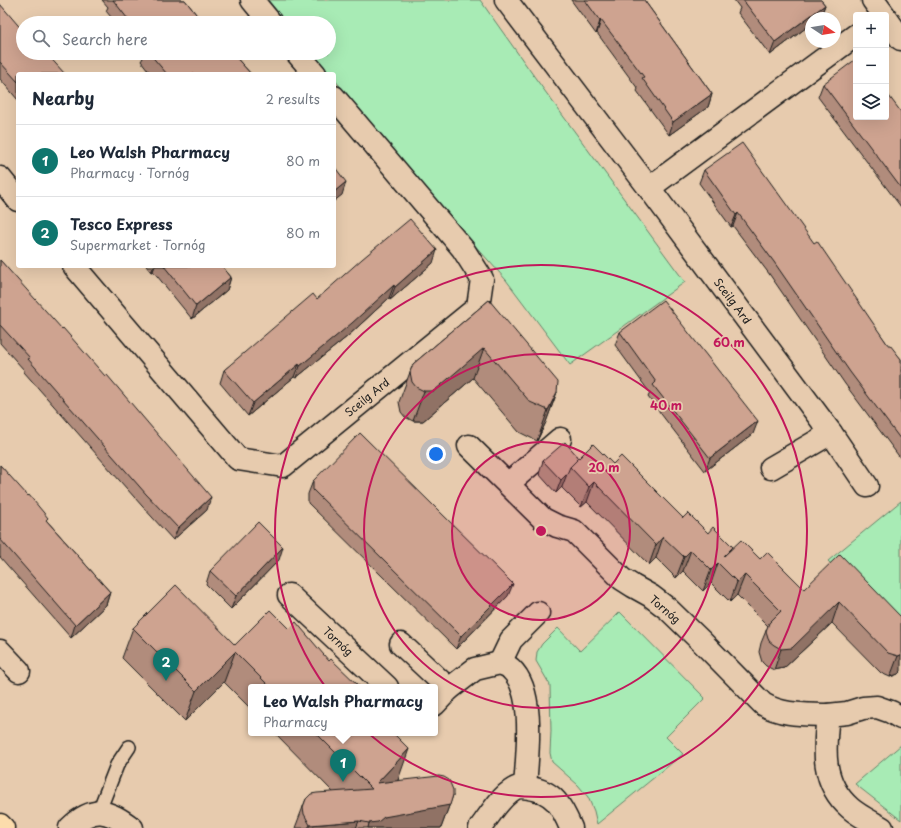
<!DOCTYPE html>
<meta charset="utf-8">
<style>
:root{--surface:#fff;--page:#f6f6f7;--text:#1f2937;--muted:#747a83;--line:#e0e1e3;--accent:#0f766e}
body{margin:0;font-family:"Playpen Sans",sans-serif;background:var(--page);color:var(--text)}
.controls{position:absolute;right:12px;top:12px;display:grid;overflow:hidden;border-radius:4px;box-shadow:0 4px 16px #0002}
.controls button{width:36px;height:36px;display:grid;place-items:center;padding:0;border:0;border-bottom:1px solid var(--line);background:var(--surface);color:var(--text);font:20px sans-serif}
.compass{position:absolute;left:805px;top:12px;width:36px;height:36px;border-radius:50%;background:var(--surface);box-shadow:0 4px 16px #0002;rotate:102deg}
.you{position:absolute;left:436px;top:454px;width:14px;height:14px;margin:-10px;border:3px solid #fff;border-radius:50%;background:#1a73e8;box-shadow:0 0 0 6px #1a73e833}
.badge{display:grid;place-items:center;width:26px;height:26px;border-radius:50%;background:var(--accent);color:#fff;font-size:13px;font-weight:700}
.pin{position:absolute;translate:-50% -33px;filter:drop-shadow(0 1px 2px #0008)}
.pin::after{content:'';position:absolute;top:21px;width:14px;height:12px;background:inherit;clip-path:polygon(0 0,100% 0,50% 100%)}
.popup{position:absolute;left:248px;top:684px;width:190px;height:52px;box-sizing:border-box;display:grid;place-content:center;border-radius:4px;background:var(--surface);filter:drop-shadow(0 1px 3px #0005);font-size:13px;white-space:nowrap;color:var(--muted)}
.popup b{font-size:15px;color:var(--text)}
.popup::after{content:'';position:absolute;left:50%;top:100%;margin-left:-8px;border:8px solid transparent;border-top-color:var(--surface)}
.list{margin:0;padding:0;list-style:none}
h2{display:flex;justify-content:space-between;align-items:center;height:52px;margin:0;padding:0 16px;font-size:17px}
h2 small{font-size:13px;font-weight:400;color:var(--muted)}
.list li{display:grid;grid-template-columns:26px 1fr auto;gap:12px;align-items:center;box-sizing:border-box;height:72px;padding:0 16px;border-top:1px solid var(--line)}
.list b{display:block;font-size:15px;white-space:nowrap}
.list p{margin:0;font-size:13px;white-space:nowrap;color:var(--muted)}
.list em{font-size:13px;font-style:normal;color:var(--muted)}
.icon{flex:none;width:22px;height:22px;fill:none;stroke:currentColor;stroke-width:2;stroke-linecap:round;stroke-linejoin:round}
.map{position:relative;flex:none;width:901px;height:828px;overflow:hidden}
.search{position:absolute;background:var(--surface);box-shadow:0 4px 16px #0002;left:16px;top:16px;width:320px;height:44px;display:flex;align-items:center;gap:10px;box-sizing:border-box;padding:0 14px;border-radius:22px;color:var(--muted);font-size:15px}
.panel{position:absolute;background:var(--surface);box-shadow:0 4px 16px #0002;left:16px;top:72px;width:320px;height:196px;border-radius:4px}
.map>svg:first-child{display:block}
.green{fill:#a8ebb5;stroke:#628468}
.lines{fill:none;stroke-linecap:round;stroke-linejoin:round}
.lane-casing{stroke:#1c1c1c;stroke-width:16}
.street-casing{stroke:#1c1c1c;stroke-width:25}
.primary-casing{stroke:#1c1c1c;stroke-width:25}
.lane{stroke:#e7cbae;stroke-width:13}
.street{stroke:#e7cbae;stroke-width:22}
.primary{stroke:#fcdcac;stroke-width:22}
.wall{fill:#b18c7c;stroke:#1c1c1c}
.shaded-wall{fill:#907265;stroke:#1c1c1c}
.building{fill:#cea390;stroke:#1c1c1c}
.ring{fill:none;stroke:#c2185b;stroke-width:2}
.labels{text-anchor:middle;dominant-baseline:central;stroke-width:3.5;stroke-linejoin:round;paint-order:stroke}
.street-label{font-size:11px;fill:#1c1c1c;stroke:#e7cbae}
.centre{fill:#c2185b;stroke:#e7cbae;stroke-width:2}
.ring-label{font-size:12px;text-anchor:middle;font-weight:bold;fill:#c2185b;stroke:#e7cbae;stroke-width:3.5;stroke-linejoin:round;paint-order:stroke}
</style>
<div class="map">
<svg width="901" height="828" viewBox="0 0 901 828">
<rect width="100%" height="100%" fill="#e7cbae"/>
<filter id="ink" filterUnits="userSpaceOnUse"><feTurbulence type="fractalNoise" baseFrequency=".025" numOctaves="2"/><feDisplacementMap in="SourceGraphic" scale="8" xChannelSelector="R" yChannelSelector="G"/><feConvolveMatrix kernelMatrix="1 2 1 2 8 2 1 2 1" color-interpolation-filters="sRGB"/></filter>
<g filter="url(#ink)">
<!-- green -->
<g class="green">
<path d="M268 0H480L536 79 685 282 570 365 506 280 462 231 334 79V74H330L312 53H329V23H287Z"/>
<path d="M901 501V631L828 561Z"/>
<path d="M620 612 705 698 666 737 683 754 597 824 594 811 588 797 578 785 552 762 550 753 551 731 550 685 536 661 537 652 542 644 558 628 580 651Z"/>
<path d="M901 745V820L855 784Z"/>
</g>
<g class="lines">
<defs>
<path id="lane" d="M99 811 117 765 129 747"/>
<g id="street">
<path d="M252 0 271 23"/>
<path d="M506 0 649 188 831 433 867 486"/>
<path d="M873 0 884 15"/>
<path d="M886 18 901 39"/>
<path d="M297 53 315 74"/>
<path d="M0 178 18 200"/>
<path d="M649 188 856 35"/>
<path d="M74 266 238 459 283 466 478 307 482 279 463 249 334 97"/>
<path d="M469 446 543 519 557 526 574 531 622 579 633 586 651 596 668 609 702 642 763 704C783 716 806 714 828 715"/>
<path d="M771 468 831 433"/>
<path d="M508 484 560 439"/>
<path d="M289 595 387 687"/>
<path d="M401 644 449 689 475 669 500 663C504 665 509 666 511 669 536 692 527 756 525 787"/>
<path d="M0 651 19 671"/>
<path d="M500 663 511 640 538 613"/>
<path d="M435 704 449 689"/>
<path d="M70 828C94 805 108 810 132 828"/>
<path d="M480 828C490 815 500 797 514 789 519 786 524 787 529 788 554 791 562 807 571 828"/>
<path d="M882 828C872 822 859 816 850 808 821 783 824 749 828 715L847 713 863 708 877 707 891 712 901 718"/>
</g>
<path id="primary" d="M0 825 3 828"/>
</defs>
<!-- lane casing -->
<use href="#lane" class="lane-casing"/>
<!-- street casing -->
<use href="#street" class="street-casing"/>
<!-- primary casing -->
<use href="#primary" class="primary-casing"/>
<!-- lane -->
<use href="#lane" class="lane"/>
<!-- street -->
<use href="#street" class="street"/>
<!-- primary -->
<use href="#primary" class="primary"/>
</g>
<!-- wall -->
<g class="wall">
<path d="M102 0H185L203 23H116L106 11 108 7Z"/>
<path d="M571 0H644L712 94 708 107 669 135 637 91 638 89 597 33 596 34Z"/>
<path d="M734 0H821L825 5 820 18H811V24L770 55 738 13 740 8Z"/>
<path d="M0 4 18 74V100L0 79Z"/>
<path d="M139 53H232L251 74H151L141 61 143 58Z"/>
<path d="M823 84 901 112V207L818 97Z"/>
<path d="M704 170 814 243 888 345 901 359V459L845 384 770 275 733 226 731 227 699 183Z"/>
<path d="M0 260 207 510 173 540 142 506 24 372V370L0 343Z"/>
<path d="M433 263 390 300 389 298 348 336 296 378 294 377 248 416 220 383 224 370 317 299Z"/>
<path d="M146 266H222L231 277 227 290 192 319 153 271 151 272Z"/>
<path d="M489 300 557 392 546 422 537 441 519 432 473 378 423 421H413L405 417 401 412 399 402 413 364Z"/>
<path d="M620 332 753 434 705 471 648 397 650 393 615 345Z"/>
<path d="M579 458 613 464 683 518 732 548 760 559 804 589 901 617 898 674 890 677 881 673 832 623 784 668 774 670 766 666 762 662 759 652 761 643 768 626 737 595 730 602 711 583 703 591 683 571 676 578 656 558 649 565 587 502 581 507 562 488V487L556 493 539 474 543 461Z"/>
<path d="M0 465 47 521 110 592 106 605 71 638 0 557Z"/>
<path d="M313 481 508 596 456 649 308 503V494Z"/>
<path d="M279 560 231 609 206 584 210 571Z"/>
<path d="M133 628 235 645 289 629 360 687H251V709L224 682 185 721 122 658Z"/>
<path d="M275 733H393L398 780 453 795 441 828H295L306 799 333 792Z"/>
</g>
<!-- shaded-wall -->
<g class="shaded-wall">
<path d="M825 5 820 18H811V24L770 55 775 42Z"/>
<path d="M601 20 597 33 596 34 600 21Z"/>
<path d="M712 94 708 107 669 135 673 122Z"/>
<path d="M346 182 342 195 334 201V192Z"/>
<path d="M738 213 733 226 731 227 736 215Z"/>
<path d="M437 250 433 263 390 300 395 287Z"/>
<path d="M154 266H155L153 271 151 272Z"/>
<path d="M231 277 227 290 192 319 196 306Z"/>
<path d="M394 285 389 298 348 336 296 378 300 366Z"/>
<path d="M484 348 473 378 423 421H413L424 391Z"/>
<path d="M299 364 294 377 248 416 253 403Z"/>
<path d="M557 392 546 422 537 441 548 410Z"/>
<path d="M758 421 753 434 705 471 710 458Z"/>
<path d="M567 474 562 487 556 493 561 480Z"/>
<path d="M594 482 587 502 581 507 589 487Z"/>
<path d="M211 497 207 510 173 540 178 528Z"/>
<path d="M663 537 656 558 649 565 656 545Z"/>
<path d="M283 547 279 560 231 609 236 596Z"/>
<path d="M691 550 683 571 676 578 684 557Z"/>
<path d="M718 563 711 583 703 591 711 570Z"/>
<path d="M745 575 737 595 730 602 737 582Z"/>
<path d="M513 584 508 596 456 649 461 636Z"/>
<path d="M110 592 106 605 71 638 75 625Z"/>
<path d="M839 602 832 623 784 668 774 670 781 649Z"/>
<path d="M235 652 224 682 185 721 196 691Z"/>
<path d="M901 655V671L898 674 890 677 898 656Z"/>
<path d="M409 749 398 780 366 813 377 783Z"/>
<path d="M453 795 441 828H368L369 823 384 817Z"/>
<path d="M359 821 356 828H308L310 825Z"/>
</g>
<!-- building -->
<g class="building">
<path d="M113 0H185L203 23H131Z"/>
<path d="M585 0H644L712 94 673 122 642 78 644 77 601 20 600 21Z"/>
<path d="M743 0H821L825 5 775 42Z"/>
<path d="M0 4 23 31V53H46L65 74H18V82L0 62Z"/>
<path d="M149 53H232L251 74H167Z"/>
<path d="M856 59V117H886V92L901 112V188L823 84Z"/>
<path d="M742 143 814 243 817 241 888 345H890L901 359V440L850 372 774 262 738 213 736 215 704 170Z"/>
<path d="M334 166 346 182 334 192Z"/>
<path d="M410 219 437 250 395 287 394 285 352 323 300 366 299 364 253 403 224 370 313 294 317 299 362 259Z"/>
<path d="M0 260 62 329 63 328 105 376 107 375 211 497 178 528 146 494 28 359 30 358 0 325Z"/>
<path d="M164 266H222L231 277 196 306Z"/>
<path d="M489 300 558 382 557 392 548 410 530 402 484 348 434 391H424L416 387 412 382 410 372 413 364Z"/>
<path d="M663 300 758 421 710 458 653 385 656 382 620 332Z"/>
<path d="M360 433 513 584 461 636 313 490V481Z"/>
<path d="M565 442 579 458 570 467 567 474 561 480 543 461Z"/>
<path d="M593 444 613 464 621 456 683 518 688 513 708 533 713 527 733 547 724 556 741 540 760 559 767 552 804 589 840 554 901 617V655L898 656 888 653 839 602 792 648 781 649 774 645 769 641 766 631 769 623 781 611 745 575 737 582 718 563 711 570 691 550 684 557 663 537 656 545 594 482 589 487 570 467Z"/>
<path d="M0 465 28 496 29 495 48 518 46 520 110 592 75 625 0 539Z"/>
<path d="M258 522 283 547 236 596 210 571Z"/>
<path d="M176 585 235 645 270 610 289 629 296 622 329 661 331 659 360 687H270L235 652 196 691 133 628Z"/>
<path d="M316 733H393L409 749 377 783 439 776 444 777 449 780 453 790V795L450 805 384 817 378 822 369 823 359 821 310 825 304 814 303 807 306 799 311 794 317 793 372 789Z"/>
</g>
</g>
<!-- distance rings -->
<circle cx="541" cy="531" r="89" fill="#c2185b" fill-opacity=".12"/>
<g class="ring">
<circle cx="541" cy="531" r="89"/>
<circle cx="541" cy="531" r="177"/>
<circle cx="541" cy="531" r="266"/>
</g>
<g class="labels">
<!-- street labels -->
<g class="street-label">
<text transform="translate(733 301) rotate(53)">Sceilg Ard</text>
<text transform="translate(367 397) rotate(-39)">Sceilg Ard</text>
<text transform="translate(665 609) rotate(40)">Tornóg</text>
<text transform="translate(338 641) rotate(43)">Tornóg</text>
</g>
</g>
<circle cx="541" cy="531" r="6" class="centre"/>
<g class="ring-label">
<text x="729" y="347">60 m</text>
<text x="666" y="410">40 m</text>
<text x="604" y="472">20 m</text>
</g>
</svg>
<div class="controls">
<button>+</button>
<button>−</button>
<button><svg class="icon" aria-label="layers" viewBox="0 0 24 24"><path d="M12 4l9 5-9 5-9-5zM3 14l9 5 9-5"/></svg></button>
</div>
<svg class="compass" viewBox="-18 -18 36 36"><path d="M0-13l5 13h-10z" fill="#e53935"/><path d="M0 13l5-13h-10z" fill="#747a83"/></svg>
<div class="you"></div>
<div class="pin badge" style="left:343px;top:782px">1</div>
<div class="popup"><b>Leo Walsh Pharmacy</b>Pharmacy</div>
<div class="pin badge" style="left:166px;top:681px">2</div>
<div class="search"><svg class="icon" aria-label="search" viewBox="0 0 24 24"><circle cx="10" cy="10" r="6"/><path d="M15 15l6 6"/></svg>Search here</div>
<section class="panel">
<h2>Nearby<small>2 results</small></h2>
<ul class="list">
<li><span class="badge">1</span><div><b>Leo Walsh Pharmacy</b><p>Pharmacy · Tornóg</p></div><em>80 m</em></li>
<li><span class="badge">2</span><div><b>Tesco Express</b><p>Supermarket · Tornóg</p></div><em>80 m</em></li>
</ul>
</section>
</div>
